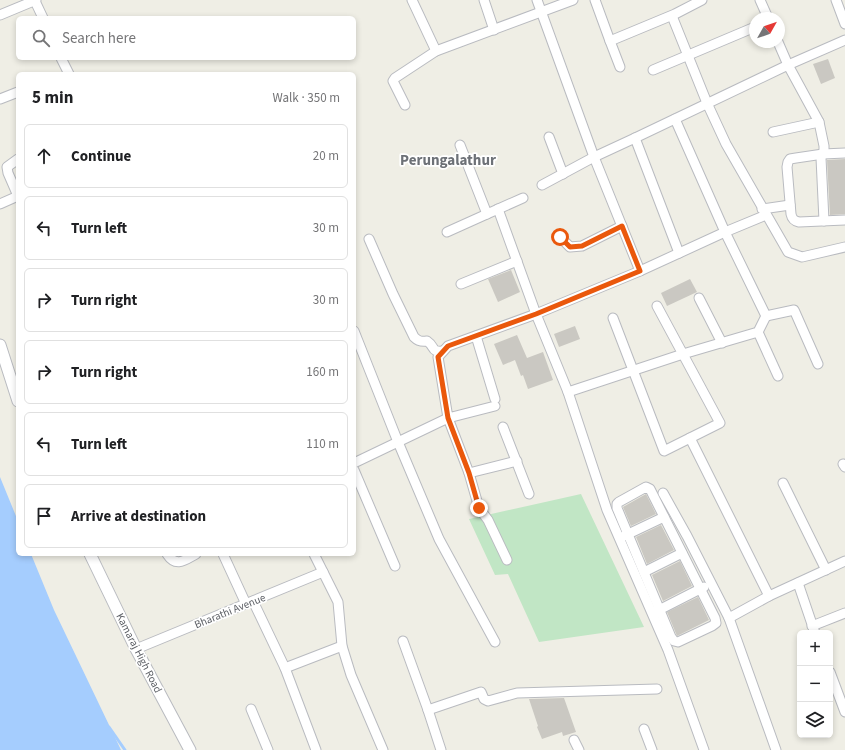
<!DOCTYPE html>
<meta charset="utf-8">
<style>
:root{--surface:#fff;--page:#f6f6f6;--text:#202124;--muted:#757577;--line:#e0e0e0}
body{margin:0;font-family:"Source Sans 3",sans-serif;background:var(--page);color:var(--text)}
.controls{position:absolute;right:12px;bottom:12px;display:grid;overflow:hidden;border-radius:6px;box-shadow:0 2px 6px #0003}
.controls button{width:36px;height:36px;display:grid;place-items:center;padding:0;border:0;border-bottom:1px solid var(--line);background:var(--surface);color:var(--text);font:20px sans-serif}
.compass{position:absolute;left:749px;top:12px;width:36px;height:36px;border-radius:50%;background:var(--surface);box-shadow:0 2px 6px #0003;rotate:50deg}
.stop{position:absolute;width:12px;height:12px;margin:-9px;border:3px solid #ea580c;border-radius:50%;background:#fff}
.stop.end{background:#ea580c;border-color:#fff;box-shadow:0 1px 4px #0008}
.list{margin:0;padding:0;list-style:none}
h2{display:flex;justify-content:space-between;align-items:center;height:52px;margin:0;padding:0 16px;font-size:17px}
h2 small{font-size:13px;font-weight:400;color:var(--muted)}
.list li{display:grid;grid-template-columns:26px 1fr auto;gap:12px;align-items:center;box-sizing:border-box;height:64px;margin:0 8px 8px;padding:0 8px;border:1px solid var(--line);border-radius:6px}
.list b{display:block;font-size:15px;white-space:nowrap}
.list em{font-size:13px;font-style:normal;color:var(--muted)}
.icon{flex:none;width:22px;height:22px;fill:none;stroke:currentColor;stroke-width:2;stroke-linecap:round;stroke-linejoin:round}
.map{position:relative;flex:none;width:845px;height:750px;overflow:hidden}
.search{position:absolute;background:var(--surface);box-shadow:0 2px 6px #0003;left:16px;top:16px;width:340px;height:44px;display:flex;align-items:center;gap:10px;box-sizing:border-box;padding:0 14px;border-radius:6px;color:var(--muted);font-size:15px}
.panel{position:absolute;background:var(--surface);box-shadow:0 2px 6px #0003;left:16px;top:72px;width:340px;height:484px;border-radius:6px}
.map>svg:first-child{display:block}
.green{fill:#c1e6c5}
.water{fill:#a5cdfe}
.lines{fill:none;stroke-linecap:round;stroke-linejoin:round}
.stream{stroke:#a5cdfe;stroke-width:3}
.building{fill:#cac8c2}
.minor-casing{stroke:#b9bbc0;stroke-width:11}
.tertiary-casing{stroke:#b9bbc0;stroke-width:13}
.minor{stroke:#fff;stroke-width:9}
.tertiary{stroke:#fff;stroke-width:11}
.route{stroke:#ea580c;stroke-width:5}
.labels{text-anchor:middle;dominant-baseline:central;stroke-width:3.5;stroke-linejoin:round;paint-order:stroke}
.street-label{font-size:11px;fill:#5c5f65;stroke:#fff}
.district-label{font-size:15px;font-weight:bold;fill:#6d7177;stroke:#fff}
</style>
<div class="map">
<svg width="845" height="750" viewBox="0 0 845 750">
<rect width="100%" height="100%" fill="#efeee5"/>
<!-- green -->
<path class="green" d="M581 494 644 627 539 642 508 574 495 575 469 519Z"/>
<!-- water -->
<path class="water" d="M0 477 18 521V554H31L54 610 121 750H0Z"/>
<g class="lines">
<!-- stream -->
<path class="stream" d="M109 727 125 750"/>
</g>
<!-- building -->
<g class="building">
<path d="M828 59 835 78 821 84 813 64Z"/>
<path d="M845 159V214L830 215 827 160Z"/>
<path d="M511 270 520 292 498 302 488 279Z"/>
<path d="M690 279 697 292 667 306 661 293Z"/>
<path d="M575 326 580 339 559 347 554 334Z"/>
<path d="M517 335 527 358 543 352 553 380 528 389 523 375 521 376 515 360 503 365 494 344Z"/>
<path d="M646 494 656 514 631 526 623 507Z"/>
<path d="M661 525 674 550 647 564 636 537Z"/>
<path d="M680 561 692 586 663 601 652 575Z"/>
<path d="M698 597 709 620 677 636 667 612Z"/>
<path d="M564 698 576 732 563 736 562 732 542 739 537 727 538 726 529 699Z"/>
</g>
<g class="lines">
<defs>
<g id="minor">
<path d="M412 0 436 51"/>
<path d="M484 0 494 30"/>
<path d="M537 0 594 157 640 271"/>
<path d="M595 0 610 41 675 14 702 0"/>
<path d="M760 0 768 18"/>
<path d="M836 0 845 24"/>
<path d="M35 1 43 18"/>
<path d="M0 15 36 0"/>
<path d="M672 16 707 103 726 144 788 252 802 257 845 247"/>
<path d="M610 41 620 67"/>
<path d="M778 42 788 65 819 122 824 146V150L821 158 824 221"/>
<path d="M61 58 69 74"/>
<path d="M653 70 755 27"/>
<path d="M0 99 18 92"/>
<path d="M405 105 393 81 395 78 436 51 573 0"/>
<path d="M773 132 819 122"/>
<path d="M549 137 563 174"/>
<path d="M635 138 679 253"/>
<path d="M460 145 487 214 523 198"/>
<path d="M845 153 823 154 796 158 790 159 788 162 787 167 791 214C792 219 794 221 799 222L845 220"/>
<path d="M542 185 594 157 635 138 788 65 845 40"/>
<path d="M0 204 18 196 8 173 7 167 18 159"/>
<path d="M498 209 536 314 568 392 607 510 668 650 704 750"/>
<path d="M762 209 790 205"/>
<path d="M766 215 725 232 766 316"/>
<path d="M447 232 487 214"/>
<path d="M560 237 570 247 582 246 622 226"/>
<path d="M369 239 393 294 414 337C418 341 421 342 427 341 436 347 430 352 443 351"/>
<path d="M461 284 517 261"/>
<path d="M699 298 722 343"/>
<path d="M657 306 720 423 690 438 769 596"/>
<path d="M766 316 794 310 795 312 818 364"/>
<path d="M613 318 664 451 690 438"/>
<path d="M354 331 398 442 439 539 495 642"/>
<path d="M758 332 778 376"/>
<path d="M476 336 495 399"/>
<path d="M568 392 683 354 758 332 766 316"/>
<path d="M495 406 448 418 438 357 448 346 536 314 640 271 725 232 675 119"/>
<path d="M503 427 529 494"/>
<path d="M354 463 448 418 469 473 479 508 488 520 507 560"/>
<path d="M843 464 845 467"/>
<path d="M354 470 395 566"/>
<path d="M469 473 517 461"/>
<path d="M783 483 826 570"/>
<path d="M646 487 650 489 715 618 716 623 712 626 678 642 674 641 671 637 617 508V504L619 502Z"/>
<path d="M663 493 687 536 729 618 776 750"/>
<path d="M624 536 664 517"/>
<path d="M167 554C176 568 185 560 196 554"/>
<path d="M223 554 246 604"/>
<path d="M314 554 338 602 342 646 351 675 383 750"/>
<path d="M644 572 682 553"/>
<path d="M798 583 815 633"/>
<path d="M253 601 285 668 316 750"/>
<path d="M655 612 704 587"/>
<path d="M729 618 769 596 845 561"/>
<path d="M812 626 845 613"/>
<path d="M403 641 428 710 441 750"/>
<path d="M136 649 323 572"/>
<path d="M285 668 342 646"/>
<path d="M830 672 845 712"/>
<path d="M251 709 268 750"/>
<path d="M428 710 481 692 484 699 488 701 517 693 657 689"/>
<path d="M644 729 652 750"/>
<path d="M574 740 579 750"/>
</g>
<g id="tertiary">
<path d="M0 345 18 401"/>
<path d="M90 554 136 649 190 750"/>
</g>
</defs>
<!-- minor casing -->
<use href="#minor" class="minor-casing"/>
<!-- tertiary casing -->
<use href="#tertiary" class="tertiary-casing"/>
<!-- minor -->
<use href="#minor" class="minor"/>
<!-- tertiary -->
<use href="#tertiary" class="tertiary"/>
</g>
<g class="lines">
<!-- route -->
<path class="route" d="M479 508 469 473 448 418 438 357 448 346 536 314 640 271 622 226 582 246 570 247 560 237"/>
</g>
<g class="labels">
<!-- street labels -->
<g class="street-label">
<text transform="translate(230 611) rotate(-22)">Bharathi Avenue</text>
<text transform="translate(139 653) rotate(63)">Kamaraj High Road</text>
</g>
<!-- district labels -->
<g class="district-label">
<text x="448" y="160">Perungalathur</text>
</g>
</g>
</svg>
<div class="controls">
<button>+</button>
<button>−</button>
<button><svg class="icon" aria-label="layers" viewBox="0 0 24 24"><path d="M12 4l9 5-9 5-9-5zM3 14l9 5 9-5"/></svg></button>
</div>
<svg class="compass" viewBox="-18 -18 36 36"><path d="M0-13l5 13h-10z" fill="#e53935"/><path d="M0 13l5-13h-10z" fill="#757577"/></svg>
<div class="stop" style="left:560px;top:237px"></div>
<div class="stop end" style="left:479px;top:508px"></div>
<div class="search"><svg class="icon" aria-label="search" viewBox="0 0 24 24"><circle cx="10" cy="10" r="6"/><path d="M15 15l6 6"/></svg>Search here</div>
<section class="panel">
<h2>5 min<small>Walk · 350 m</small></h2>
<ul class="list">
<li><svg class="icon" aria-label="ahead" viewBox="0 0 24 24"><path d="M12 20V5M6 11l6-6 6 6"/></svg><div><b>Continue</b></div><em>20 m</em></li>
<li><svg class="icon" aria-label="left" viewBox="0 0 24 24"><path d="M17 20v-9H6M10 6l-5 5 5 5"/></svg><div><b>Turn left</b></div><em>30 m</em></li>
<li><svg class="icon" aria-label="right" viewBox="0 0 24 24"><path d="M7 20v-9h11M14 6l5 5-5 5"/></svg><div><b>Turn right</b></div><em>30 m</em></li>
<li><svg class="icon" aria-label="right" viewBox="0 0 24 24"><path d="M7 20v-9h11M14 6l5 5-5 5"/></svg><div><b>Turn right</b></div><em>160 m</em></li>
<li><svg class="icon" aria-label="left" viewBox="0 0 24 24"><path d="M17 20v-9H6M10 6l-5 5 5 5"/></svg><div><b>Turn left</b></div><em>110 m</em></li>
<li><svg class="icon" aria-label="arrive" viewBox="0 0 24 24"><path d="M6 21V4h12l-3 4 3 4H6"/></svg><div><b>Arrive at destination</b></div></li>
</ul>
</section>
</div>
